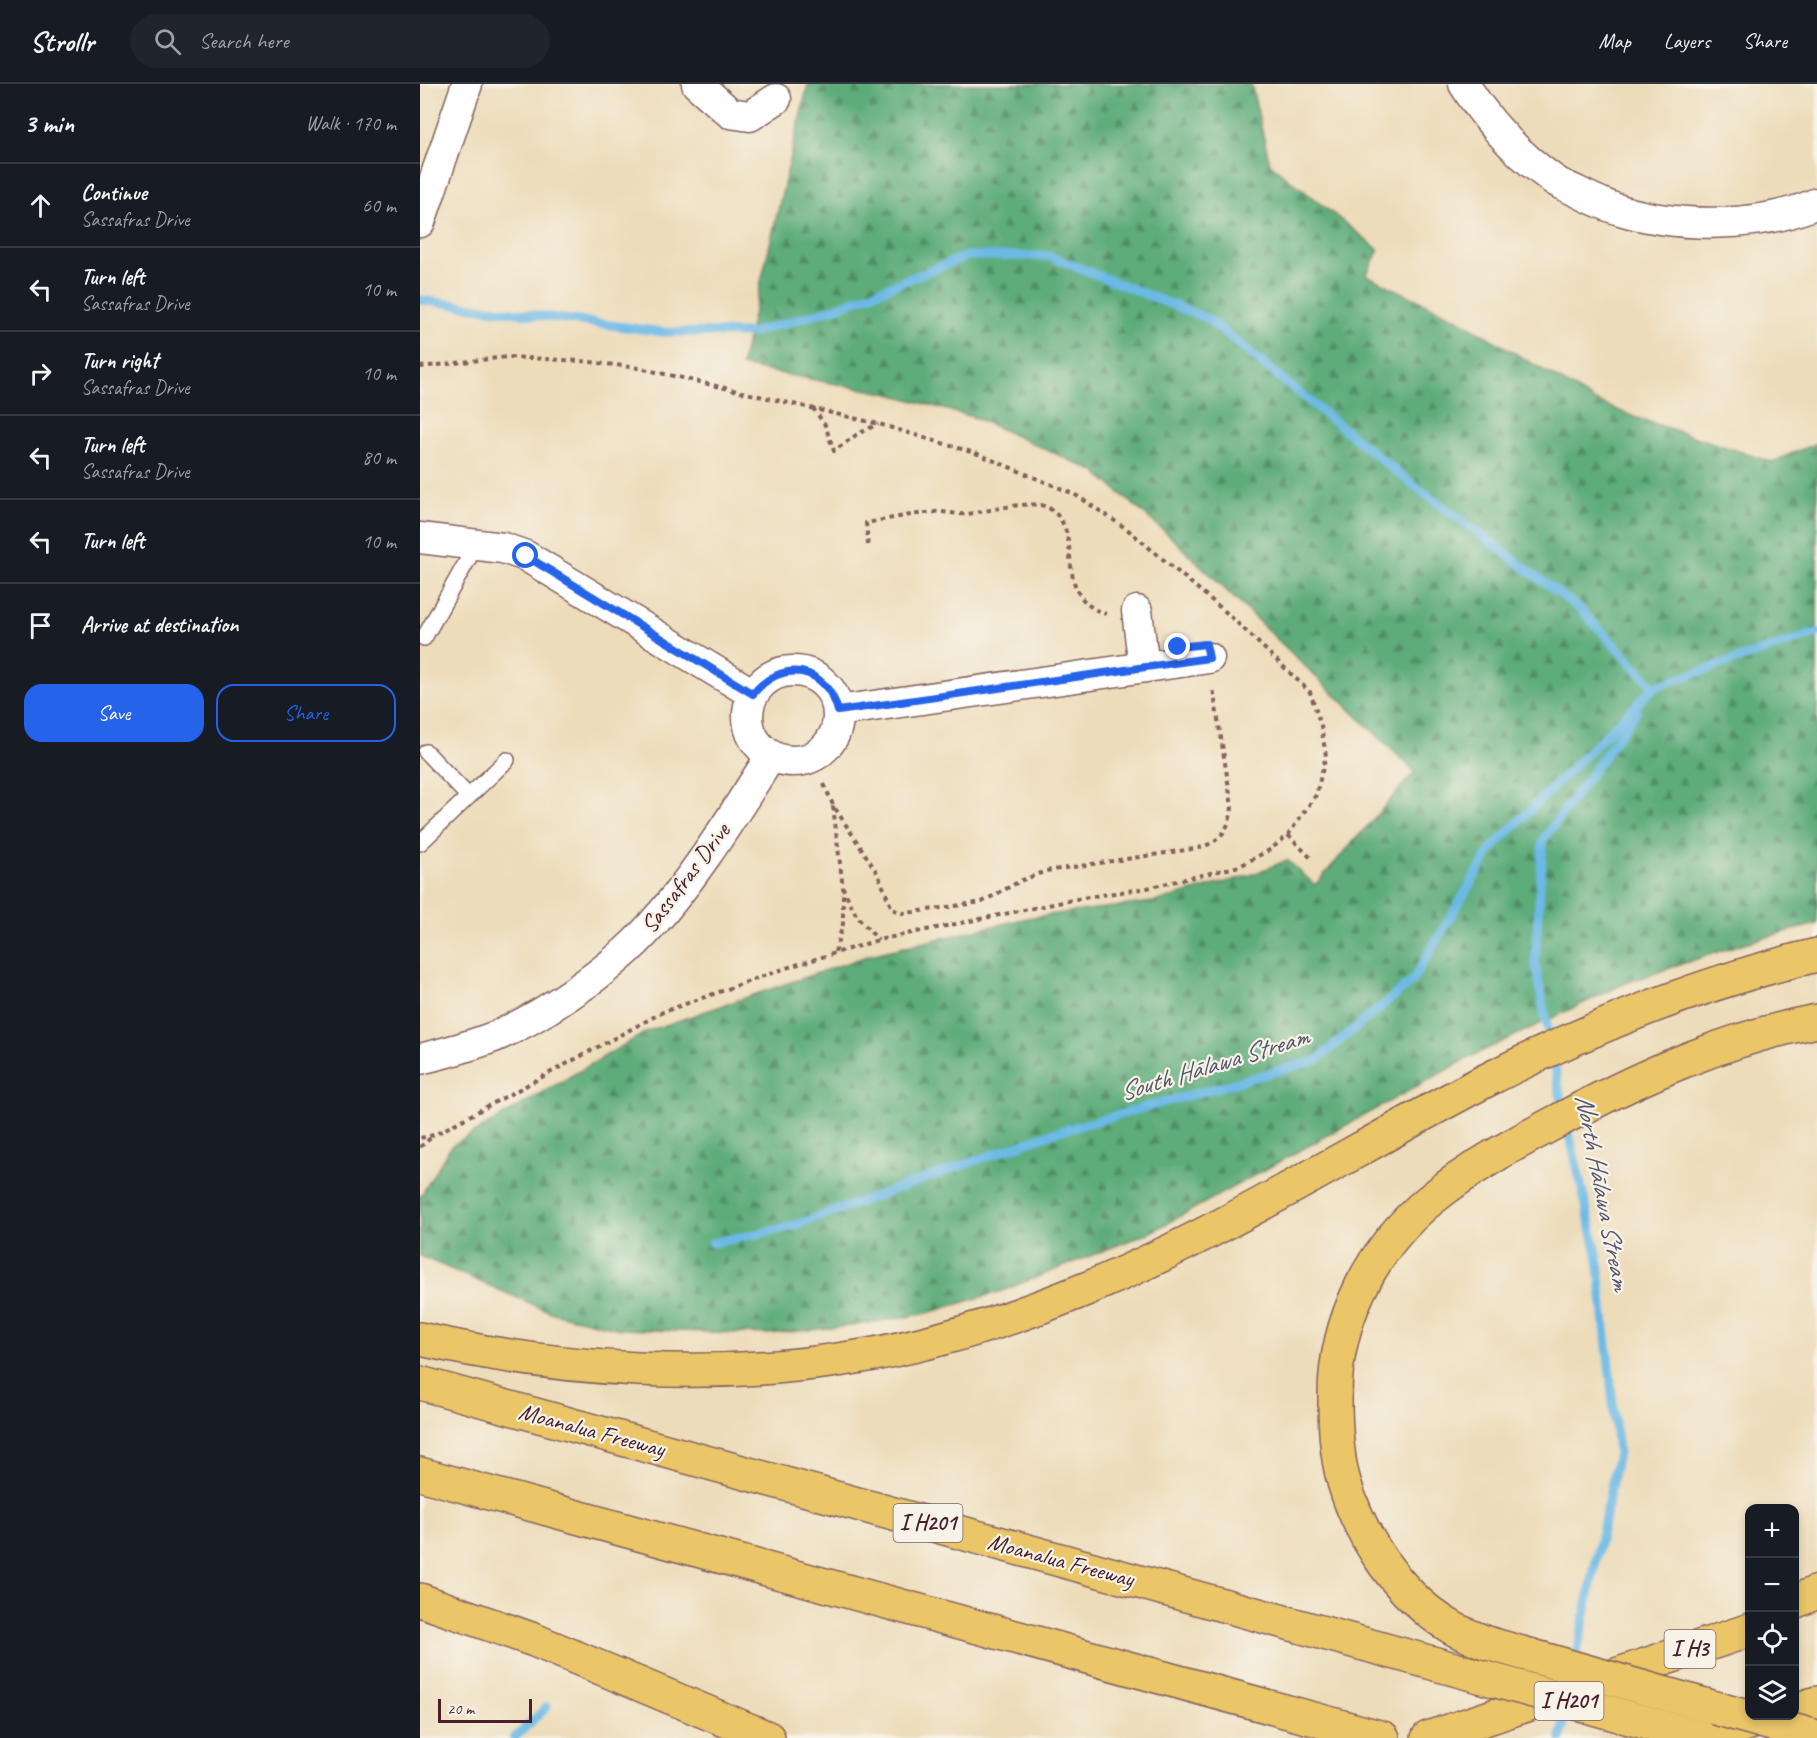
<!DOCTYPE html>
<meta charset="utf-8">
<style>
:root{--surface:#171b24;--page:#20242c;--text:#f1f3f6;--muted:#9ea1a6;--line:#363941;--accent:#2563eb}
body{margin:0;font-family:Caveat,sans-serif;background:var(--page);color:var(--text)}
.controls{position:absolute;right:18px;bottom:18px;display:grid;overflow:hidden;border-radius:12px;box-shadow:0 3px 9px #0003}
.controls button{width:54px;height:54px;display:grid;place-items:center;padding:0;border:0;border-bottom:2px solid var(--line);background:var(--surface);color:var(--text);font:30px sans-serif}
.scale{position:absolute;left:18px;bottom:15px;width:94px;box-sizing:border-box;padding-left:6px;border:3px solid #4a1f2b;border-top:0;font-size:16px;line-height:21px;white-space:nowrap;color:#4a1f2b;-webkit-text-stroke:4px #f7f3e8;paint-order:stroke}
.stop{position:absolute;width:18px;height:18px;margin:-14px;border:4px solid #2563eb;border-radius:50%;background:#fff}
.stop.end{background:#2563eb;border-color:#fff;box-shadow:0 2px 6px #0008}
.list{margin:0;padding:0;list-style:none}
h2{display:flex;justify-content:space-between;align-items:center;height:78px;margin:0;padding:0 24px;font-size:26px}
h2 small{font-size:20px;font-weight:400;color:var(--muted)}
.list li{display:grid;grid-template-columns:39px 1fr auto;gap:18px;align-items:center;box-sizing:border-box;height:84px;padding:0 24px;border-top:2px solid var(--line)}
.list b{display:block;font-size:22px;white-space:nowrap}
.list p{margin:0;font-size:20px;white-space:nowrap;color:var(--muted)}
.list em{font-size:20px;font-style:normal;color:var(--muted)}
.actions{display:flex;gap:12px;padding:18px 24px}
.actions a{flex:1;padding:14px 0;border:2px solid var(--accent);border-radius:18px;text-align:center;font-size:21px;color:var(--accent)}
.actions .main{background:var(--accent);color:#fff}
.icon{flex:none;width:33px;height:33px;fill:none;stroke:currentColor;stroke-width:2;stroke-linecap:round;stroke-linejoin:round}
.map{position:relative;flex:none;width:1397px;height:1654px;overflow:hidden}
header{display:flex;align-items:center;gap:36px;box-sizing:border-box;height:84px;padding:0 30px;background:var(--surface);border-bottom:2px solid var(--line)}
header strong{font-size:28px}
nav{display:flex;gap:33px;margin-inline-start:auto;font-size:21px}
.search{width:420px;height:54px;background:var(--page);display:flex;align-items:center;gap:15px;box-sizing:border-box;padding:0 21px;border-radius:33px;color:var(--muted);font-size:22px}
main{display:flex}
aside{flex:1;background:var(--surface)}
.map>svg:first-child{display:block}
.forest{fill:url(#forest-firs);stroke:#546652;stroke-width:1.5}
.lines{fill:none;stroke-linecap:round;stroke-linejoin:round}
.stream{stroke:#6cb9e6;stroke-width:9}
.service-casing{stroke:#83615d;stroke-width:18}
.minor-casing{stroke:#83615d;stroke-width:33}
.motorway-casing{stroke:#83615d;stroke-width:36}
.path{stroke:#83615d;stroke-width:4;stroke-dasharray:4.5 4.5;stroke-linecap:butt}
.service{stroke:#fff;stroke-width:15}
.minor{stroke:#fff;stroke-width:30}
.motorway{stroke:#eac669;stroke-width:33}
.motorway-bridge-casing{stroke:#83615d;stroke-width:36;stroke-linecap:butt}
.motorway-bridge{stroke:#eac669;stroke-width:33}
.route{stroke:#2563eb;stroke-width:8}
.labels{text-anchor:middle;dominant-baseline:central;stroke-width:4.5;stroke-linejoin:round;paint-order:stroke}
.shield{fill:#f7f3e8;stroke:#7e5f64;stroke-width:1.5}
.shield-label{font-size:22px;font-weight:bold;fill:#4a1f2b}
.street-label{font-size:24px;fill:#4a1f2b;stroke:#f7f3e8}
.water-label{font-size:26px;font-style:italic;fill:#56556c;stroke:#f7f3e8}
</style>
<header>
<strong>Strollr</strong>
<div class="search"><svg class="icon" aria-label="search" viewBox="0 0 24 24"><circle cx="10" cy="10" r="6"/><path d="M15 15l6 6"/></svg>Search here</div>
<nav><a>Map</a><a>Layers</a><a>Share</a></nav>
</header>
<main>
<aside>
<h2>3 min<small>Walk · 170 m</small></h2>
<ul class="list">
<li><svg class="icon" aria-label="ahead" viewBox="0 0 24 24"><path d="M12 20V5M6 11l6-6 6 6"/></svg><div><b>Continue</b><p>Sassafras Drive</p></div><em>60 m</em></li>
<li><svg class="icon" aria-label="left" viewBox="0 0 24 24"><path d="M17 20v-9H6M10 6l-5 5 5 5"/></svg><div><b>Turn left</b><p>Sassafras Drive</p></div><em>10 m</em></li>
<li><svg class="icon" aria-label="right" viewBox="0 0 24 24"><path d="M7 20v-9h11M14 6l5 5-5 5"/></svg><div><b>Turn right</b><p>Sassafras Drive</p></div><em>10 m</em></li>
<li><svg class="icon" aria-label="left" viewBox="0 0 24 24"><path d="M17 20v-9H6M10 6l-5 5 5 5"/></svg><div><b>Turn left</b><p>Sassafras Drive</p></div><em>80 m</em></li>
<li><svg class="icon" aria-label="left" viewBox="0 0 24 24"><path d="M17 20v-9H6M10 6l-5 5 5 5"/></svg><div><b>Turn left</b></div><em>10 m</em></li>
<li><svg class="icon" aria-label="arrive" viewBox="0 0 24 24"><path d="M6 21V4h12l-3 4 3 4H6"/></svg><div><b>Arrive at destination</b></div></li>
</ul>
<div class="actions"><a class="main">Save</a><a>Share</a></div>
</aside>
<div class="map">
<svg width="1397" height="1654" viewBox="0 0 1397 1654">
<defs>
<pattern id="forest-firs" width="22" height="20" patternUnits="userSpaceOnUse" patternTransform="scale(1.5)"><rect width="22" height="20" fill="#5dac79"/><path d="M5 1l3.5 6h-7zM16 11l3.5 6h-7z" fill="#4f8b63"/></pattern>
</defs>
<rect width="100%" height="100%" fill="#f7f3e8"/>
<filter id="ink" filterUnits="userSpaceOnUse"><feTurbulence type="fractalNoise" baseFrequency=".0167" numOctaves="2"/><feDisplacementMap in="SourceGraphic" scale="12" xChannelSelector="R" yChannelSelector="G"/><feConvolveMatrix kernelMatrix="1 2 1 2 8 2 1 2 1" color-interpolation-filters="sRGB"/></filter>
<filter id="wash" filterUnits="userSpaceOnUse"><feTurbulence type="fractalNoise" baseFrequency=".008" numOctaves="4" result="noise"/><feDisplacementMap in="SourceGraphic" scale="24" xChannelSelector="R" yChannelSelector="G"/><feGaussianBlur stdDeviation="1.35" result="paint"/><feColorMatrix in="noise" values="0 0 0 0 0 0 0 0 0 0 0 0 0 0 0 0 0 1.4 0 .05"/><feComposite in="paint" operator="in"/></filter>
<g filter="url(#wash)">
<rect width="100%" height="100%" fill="#eddcb9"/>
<!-- forest -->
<path class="forest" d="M388 0H831L850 80 959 166 946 191 1041 237 1175 317 1217 334 1352 378 1397 359V840L1324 859 1206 899 1054 971 733 1147 582 1207 504 1230 430 1242 349 1250 200 1245 133 1229 0 1172V1113L31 1062 228 947 450 871 612 833 734 818 831 791 867 776 895 801 995 688 751 453 674 387 556 334 470 310 321 282Z"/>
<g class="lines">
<!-- stream -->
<g class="stream">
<path d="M0 216 243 248 332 249 416 224 547 172H629L788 235 983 393 1160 525 1234 603"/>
<path d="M292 1159 370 1143 633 1049 897 976 992 897 1072 764 1234 603 1397 549"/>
<path d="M1155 1579 1198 1369 1178 1174 1140 1010 1115 879 1123 756 1217 627"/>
<path d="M94 1654 127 1623"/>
<path d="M1141 1654 1147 1622"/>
</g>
</g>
</g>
<g filter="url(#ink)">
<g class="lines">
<defs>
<g id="service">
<path d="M4 554 56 461"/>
<path d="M6 668 48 712"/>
<path d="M0 759 87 676"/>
</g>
<g id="minor">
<path d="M277 0 310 29 330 32 356 15"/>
<path d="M1044 0C1067 37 1098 71 1134 96 1141 101 1150 104 1158 108 1172 115 1186 122 1200 126 1258 144 1341 144 1397 119"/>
<path d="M0 138 47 0"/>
<path d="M0 454 83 464 106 472 333 610"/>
<path d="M717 527 724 583"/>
<circle cx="373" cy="632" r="45"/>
<path d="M418 627 789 574"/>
<path d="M0 975C25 969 50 962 74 953 124 932 194 884 230 843 277 791 313 731 351 672"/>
</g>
<g id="motorway">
<path d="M0 1255C142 1287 293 1297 437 1273 516 1260 593 1235 666 1205 804 1148 931 1067 1063 998 1171 943 1279 899 1397 871"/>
<path d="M0 1299 1016 1580"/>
<path d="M0 1390 963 1654"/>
<path d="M0 1516 114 1556 348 1654"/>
<path d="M1374 1518 1397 1508"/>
<path d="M1067 1559C1055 1554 1042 1550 1031 1543 979 1512 941 1455 924 1398 916 1370 915 1341 915 1312 915 1237 951 1165 1009 1117 1051 1082 1100 1057 1149 1031 1228 989 1309 954 1397 937"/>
<path d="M1374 1626 1397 1619"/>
<path d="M1008 1654 1330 1546"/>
<path d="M1280 1654 1353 1632"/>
</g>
</defs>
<!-- service casing -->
<use href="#service" class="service-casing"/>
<!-- minor casing -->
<use href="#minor" class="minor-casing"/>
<!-- motorway casing -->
<use href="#motorway" class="motorway-casing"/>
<!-- path -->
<g class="path">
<path d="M0 283 87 273 162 277 219 284 459 340 558 370 654 410 707 445 808 530 890 608 901 642 906 672 896 711 868 751 851 765 820 782 727 804 662 814 458 856 366 884 243 928 14 1051 0 1054"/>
<path d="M393 324 405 341 414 367 436 351 458 340"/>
<path d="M448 461 446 439C469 435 492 430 515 428 525 427 536 431 547 430 566 428 613 414 629 424 668 450 629 511 686 530"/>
<path d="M404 700 413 721 458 790 472 825 482 829 494 828 562 818 600 797 626 787 779 764C801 757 809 746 812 723L793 604"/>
<path d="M413 722 423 804 436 831 458 856"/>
<path d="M868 751 892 775"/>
<path d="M415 868 423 840V807"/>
<path d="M0 1063 13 1052"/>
</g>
<!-- service -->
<use href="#service" class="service"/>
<!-- minor -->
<use href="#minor" class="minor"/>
<!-- motorway -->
<use href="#motorway" class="motorway"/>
<defs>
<g id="motorway-bridge">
<path d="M1067 1559 1397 1653"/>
<path d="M1016 1580 1281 1654"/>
</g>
</defs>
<!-- motorway-bridge casing -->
<use href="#motorway-bridge" class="motorway-bridge-casing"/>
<!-- motorway-bridge -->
<use href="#motorway-bridge" class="motorway-bridge"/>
</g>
</g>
<g class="lines" filter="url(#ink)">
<!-- route -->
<path class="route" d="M106 472 333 610C362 574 406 582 418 627L789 574 786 560 758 563"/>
</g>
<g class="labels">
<!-- shield labels -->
<g class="shield">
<rect x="473.5" y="1420" width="69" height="38" rx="4.5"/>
<rect x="1244.5" y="1546" width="51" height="38" rx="4.5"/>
<rect x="1114.5" y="1598" width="69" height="38" rx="4.5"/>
</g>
<g class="shield-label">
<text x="508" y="1439">I H201</text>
<text x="1270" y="1565">I H3</text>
<text x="1149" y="1617">I H201</text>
</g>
<!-- street labels -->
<g class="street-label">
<text transform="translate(265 794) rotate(-53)">Sassafras Drive</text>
<text transform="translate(172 1346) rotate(15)">Moanalua Freeway</text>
<text transform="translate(641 1476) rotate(15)">Moanalua Freeway</text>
</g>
<!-- water labels -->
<g class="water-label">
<text transform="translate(794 980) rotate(-17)">South Hālawa Stream</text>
<text transform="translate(1183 1108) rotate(79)">North Hālawa Stream</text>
</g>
</g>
</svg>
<div class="controls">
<button>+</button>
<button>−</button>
<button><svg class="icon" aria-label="locate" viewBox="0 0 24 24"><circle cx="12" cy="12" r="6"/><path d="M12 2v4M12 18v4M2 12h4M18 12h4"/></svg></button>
<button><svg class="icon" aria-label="layers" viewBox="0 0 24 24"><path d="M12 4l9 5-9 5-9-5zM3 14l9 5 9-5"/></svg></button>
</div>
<div class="scale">20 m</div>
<div class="stop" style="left:106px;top:472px"></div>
<div class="stop end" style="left:758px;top:563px"></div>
</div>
</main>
